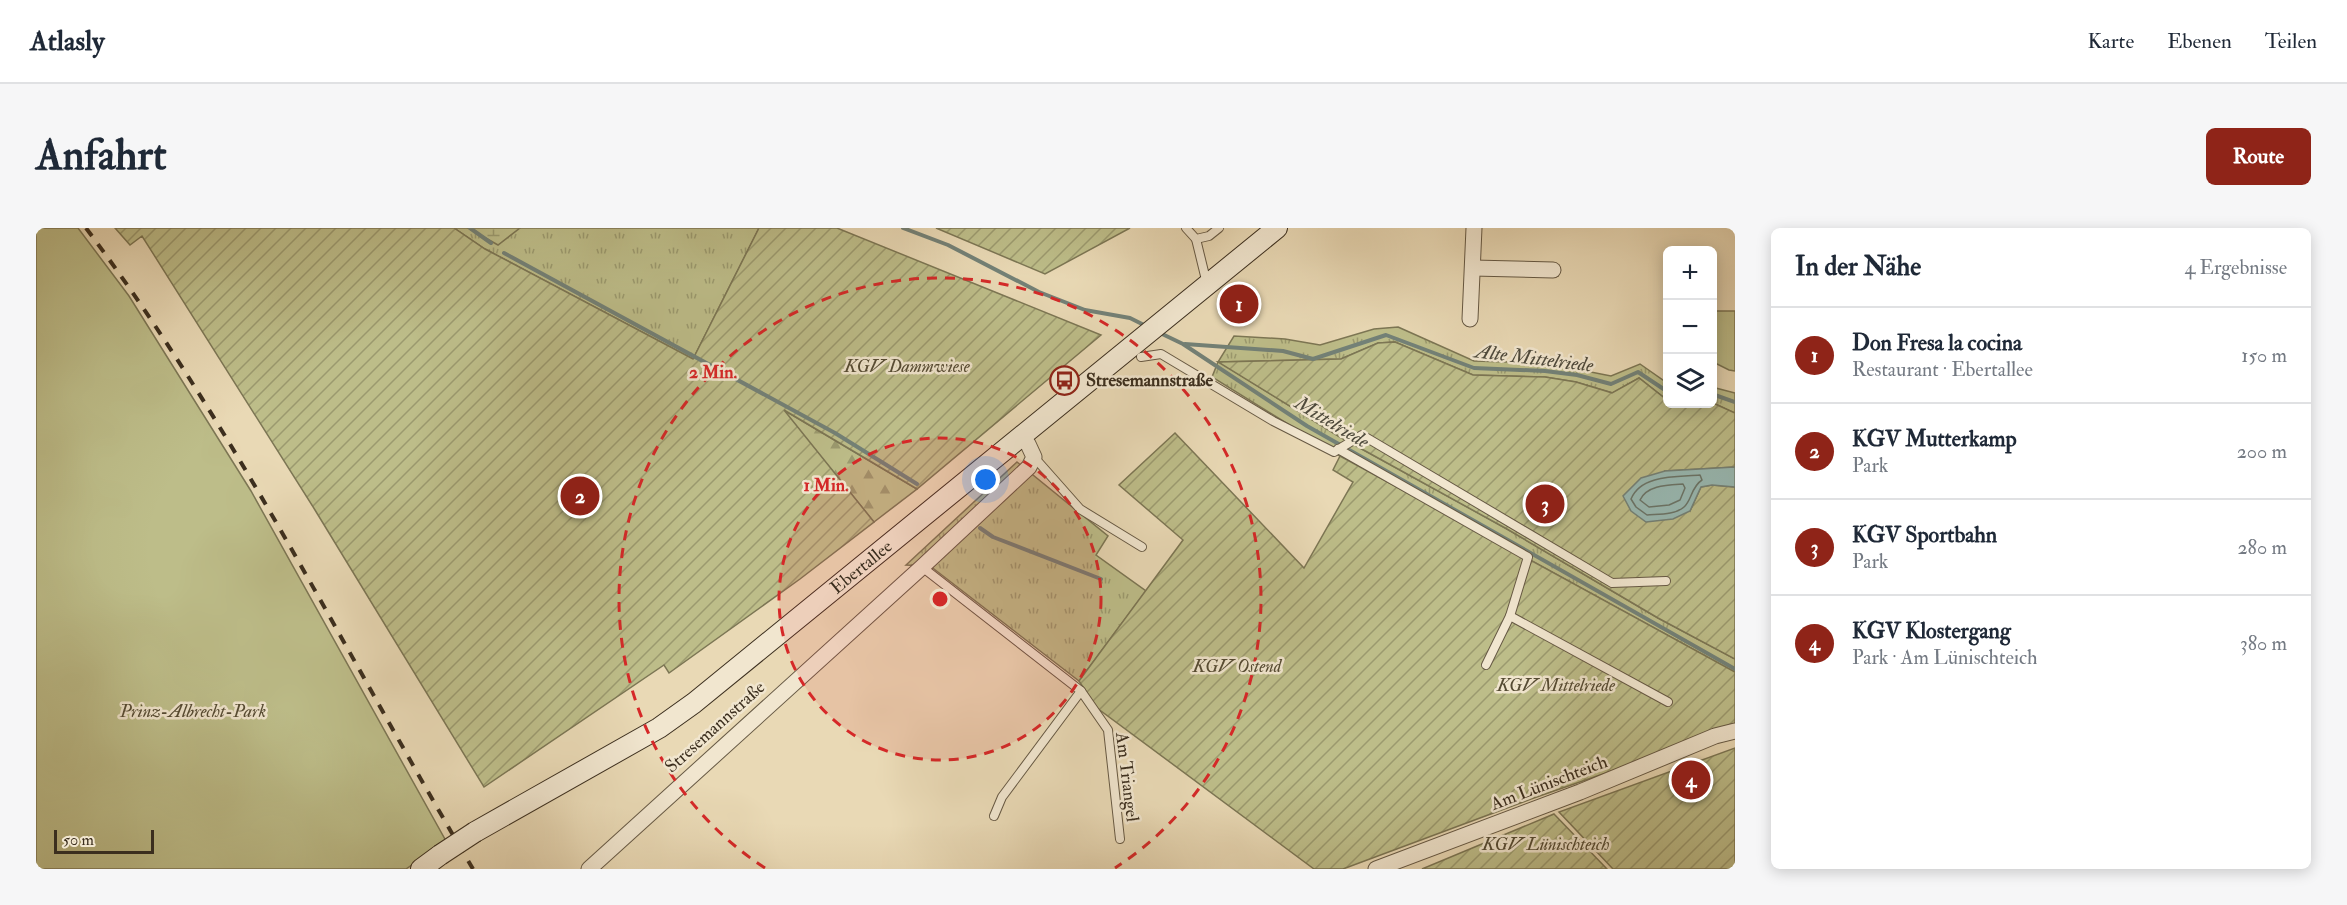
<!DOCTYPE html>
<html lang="de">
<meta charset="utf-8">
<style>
:root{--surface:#fff;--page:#f6f6f7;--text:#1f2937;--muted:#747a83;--line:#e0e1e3;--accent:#8f2418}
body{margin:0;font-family:"IM FELL Double Pica",serif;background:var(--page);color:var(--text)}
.controls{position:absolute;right:18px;top:18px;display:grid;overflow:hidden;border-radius:9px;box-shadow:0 3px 15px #0003}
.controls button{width:54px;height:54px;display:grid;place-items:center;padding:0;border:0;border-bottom:2px solid var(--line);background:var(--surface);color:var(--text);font:30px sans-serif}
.scale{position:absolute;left:18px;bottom:15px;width:100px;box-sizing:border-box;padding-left:6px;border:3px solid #3b2e1e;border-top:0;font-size:16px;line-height:21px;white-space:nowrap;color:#3b2e1e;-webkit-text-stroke:4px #f1e6cf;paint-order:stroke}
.you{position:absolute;left:950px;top:252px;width:21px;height:21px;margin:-15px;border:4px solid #fff;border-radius:50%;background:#1a73e8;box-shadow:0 0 0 9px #1a73e833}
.badge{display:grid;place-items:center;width:39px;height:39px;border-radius:50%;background:var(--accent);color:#fff;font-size:20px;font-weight:700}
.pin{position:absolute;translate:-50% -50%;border:3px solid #fff;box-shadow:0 2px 6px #0006}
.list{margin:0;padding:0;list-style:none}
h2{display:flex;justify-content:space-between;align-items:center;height:78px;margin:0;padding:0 24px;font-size:26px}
h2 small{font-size:20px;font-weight:400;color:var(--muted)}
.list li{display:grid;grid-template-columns:39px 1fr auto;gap:18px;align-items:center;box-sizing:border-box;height:96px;padding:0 24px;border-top:2px solid var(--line)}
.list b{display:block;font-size:22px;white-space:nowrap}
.list p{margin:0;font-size:20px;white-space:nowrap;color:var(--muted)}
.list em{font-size:20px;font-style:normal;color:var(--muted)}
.icon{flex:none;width:33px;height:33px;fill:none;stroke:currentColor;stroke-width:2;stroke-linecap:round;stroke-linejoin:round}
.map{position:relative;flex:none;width:1699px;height:641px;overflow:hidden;border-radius:9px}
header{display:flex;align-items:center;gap:36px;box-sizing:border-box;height:84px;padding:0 30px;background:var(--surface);border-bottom:2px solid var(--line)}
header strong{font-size:28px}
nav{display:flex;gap:33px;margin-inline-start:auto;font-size:21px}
.intro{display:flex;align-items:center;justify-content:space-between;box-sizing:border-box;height:144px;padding:0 36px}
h1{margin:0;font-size:42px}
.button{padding:15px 27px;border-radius:9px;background:var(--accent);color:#fff;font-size:21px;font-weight:700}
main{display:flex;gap:36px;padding:0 36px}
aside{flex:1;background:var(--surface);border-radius:9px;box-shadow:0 3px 15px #0003}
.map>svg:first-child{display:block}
.grass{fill:url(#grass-tufts);stroke:#7c7654;stroke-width:1.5}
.forest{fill:url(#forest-firs);stroke:#7c7654;stroke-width:1.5}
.wetland{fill:url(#wetland-marsh);stroke:#7c7654;stroke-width:1.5}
.park{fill:#bdbd89;stroke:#7c7654;stroke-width:1.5}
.garden{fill:url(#garden-furrows);stroke:#7c7654;stroke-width:1.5}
.water{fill:#98b9b3;stroke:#738177;stroke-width:1.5}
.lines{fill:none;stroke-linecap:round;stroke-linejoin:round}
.shore{stroke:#6a7468;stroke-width:1.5}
.stream{stroke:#738177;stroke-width:4}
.lane-casing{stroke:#665944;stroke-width:10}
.street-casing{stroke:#665944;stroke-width:17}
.secondary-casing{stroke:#3b2e1e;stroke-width:22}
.lane{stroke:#f1e6cf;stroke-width:8}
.street{stroke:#f1e6cf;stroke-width:15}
.secondary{stroke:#f1e6cf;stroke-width:20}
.rail{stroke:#3b2e1e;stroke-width:4;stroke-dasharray:10 10;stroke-linecap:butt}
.secondary-bridge-casing{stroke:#3b2e1e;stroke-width:22;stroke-linecap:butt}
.secondary-bridge{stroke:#f1e6cf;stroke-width:20}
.ring{fill:none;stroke:#d62828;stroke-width:3;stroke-dasharray:10 8}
.labels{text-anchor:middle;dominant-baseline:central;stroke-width:5;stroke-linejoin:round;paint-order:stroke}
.park-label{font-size:18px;font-style:italic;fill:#554b33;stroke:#f1e6cf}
.poi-label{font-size:18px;font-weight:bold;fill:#3b2e1e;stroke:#f1e6cf;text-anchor:start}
.street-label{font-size:18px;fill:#3b2e1e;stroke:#f1e6cf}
.water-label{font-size:20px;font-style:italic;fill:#4e4a3c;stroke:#f1e6cf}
.centre{fill:#d62828;stroke:#f1e6cf;stroke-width:3}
.ring-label{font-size:18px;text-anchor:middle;font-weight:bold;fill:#d62828;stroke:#f1e6cf;stroke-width:5;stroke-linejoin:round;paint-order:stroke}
</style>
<header>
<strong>Atlasly</strong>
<nav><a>Karte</a><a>Ebenen</a><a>Teilen</a></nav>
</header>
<div class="intro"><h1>Anfahrt</h1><a class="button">Route</a></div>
<main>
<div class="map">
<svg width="1699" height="641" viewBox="0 0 1699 641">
<defs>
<pattern id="grass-tufts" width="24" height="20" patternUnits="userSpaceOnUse" patternTransform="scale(1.5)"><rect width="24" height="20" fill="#bdbd89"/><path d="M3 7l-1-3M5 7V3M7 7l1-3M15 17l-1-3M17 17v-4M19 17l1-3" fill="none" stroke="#9b9a6f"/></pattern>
<pattern id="forest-firs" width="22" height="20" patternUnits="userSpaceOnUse" patternTransform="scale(1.5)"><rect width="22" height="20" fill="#bdbd89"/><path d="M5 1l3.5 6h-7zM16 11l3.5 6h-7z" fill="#9b9a6f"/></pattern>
<pattern id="wetland-marsh" width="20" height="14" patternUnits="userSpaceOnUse" patternTransform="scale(1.5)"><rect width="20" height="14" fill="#bdbd89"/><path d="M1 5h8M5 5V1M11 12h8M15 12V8" fill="none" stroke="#9b9a6f"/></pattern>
<pattern id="garden-furrows" width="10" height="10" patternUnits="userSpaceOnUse" patternTransform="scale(1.5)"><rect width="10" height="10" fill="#bdbd89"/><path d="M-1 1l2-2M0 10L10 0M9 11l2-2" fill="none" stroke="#9b9a6f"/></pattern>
</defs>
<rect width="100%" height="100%" fill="#e9d9b5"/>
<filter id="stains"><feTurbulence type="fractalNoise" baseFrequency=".00333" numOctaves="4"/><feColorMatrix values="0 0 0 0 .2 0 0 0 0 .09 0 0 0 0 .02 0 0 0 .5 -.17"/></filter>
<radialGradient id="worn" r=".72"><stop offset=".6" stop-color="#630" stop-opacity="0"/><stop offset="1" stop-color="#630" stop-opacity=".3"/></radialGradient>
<!-- grass -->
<g class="grass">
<path d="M418 0H723L657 131 449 21Z"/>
<path d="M1362 99 1438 133 1509 135 1575 148 1604 136 1631 155V172L1603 150 1577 165 1540 154 1509 149 1437 147 1359 114 1342 115 1305 131 1183 134 1304 209 1471 301 1622 390 1699 431V444L1304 228 1176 149 1182 134 1198 108 1249 111 1284 117 1338 101Z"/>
<path d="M1676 159 1699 165V185L1677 175Z"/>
<path d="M981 234 1072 308 1060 327 1110 363 1043 453 894 338 870 337Z"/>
</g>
<!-- forest -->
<path class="forest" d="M746 181 881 261 838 294Z"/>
<!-- wetland -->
<path class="wetland" d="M432 0H484L462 17Z"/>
<!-- park -->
<g class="park">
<path d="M0 0H42L93 68 215 263 410 613 370 641H0Z"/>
<path d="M1677 83H1699V143L1693 142 1677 134Z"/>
</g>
<!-- garden -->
<g class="garden">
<path d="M79 0H418L449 21 657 131 723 0H801L1065 107 881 261 748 182 838 294 764 351 633 445 628 437 448 559 279 282 106 8 94 17Z"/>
<path d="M900 0H1094L1009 46Z"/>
<path d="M1359 114 1437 147 1509 149 1540 154 1576 165 1603 150 1631 172 1632 176 1677 175 1699 185V239L1629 243 1654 283 1665 259 1676 257 1699 259V431L1622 390 1471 301 1304 209 1182 134 1305 131 1342 115Z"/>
<path d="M1139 205 1268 340 1317 254 1297 242 1304 228 1699 444V500L1495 571 1307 641H1278L1061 480 1043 453 1147 312 1083 257Z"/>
<path d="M1699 520V641H1577L1523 584Z"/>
<path d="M1518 586 1571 641H1386Z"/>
</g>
<!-- water -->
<path class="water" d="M1699 239V259L1676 257 1665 259 1654 283 1637 291 1610 294 1595 283 1587 268 1605 250 1629 243Z"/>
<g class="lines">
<!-- shore -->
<g class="shore">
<path d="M1664 247 1666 252C1655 259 1656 272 1648 279 1639 287 1622 286 1611 287L1600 279 1595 271C1605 246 1642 249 1664 247Z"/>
<path d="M1647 256 1649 260 1644 272 1633 277 1613 279 1604 272C1611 257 1632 257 1647 256Z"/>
</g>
<!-- stream -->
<g class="stream">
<path d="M434 0 455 15"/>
<path d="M867 0 912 17 1003 64 1049 82 1094 90 1110 98"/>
<path d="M468 25 799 205 881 256"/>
<path d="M1122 104 1147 116 1271 198 1699 441"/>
<path d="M1149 116 1247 123 1277 131 1350 107 1438 140 1509 143 1541 147 1575 156 1602 144 1632 164"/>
<path d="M1676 166 1699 174"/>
<path d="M944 300 957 309 1065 351"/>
</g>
<defs>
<g id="lane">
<path d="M1150 0 1160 11 1173 8 1183 0"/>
<path d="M1160 11 1171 56"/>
<path d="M1105 129 1125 126 1237 193 1298 224 1326 207 1576 355 1630 353"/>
<path d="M1302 221 1492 329 1474 388 1450 437"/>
<path d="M998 229 1044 281 1106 319"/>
<path d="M886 339 1045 463 966 569 958 588"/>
<path d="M1474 388 1632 474"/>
<path d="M1045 463 1072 502 1084 611"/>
</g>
<g id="street">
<path d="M1437 40 1517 42"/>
<path d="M1434 91 1438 0"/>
<path d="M553 641 886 339 993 239 998 229 992 216 984 209"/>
<path d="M1340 641 1544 564 1679 508 1699 503"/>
</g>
<g id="secondary">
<path id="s1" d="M439 604 623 500 658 475 1241 0"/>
<path d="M385 641 404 627"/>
</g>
</defs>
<!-- lane casing -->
<use href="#lane" class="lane-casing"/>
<!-- street casing -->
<use href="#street" class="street-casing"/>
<!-- secondary casing -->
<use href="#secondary" class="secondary-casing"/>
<!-- lane -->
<use href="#lane" class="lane"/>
<!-- street -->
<use href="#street" class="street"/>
<!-- secondary -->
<use href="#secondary" class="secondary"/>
<!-- rail -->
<path class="rail" d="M50 0C200 200 310 427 437 641"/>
<defs>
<path id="secondary-bridge" d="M404 627 439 604"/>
</defs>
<!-- secondary-bridge casing -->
<use href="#secondary-bridge" class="secondary-bridge-casing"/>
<!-- secondary-bridge -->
<use href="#secondary-bridge" class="secondary-bridge"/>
</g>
<!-- distance rings -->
<circle cx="904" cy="371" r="161" fill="#d62828" fill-opacity=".12"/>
<g class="ring">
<circle cx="904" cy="371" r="161"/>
<path d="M729 640A321 321 0 1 1 1079 640"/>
</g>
<!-- icons -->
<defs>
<symbol id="bus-ring" viewBox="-11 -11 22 22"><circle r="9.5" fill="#f1e6cf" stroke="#8f2418" stroke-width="1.5"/><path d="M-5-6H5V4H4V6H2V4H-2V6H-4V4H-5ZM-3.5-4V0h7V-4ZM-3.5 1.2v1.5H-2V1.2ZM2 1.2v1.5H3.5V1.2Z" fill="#8f2418"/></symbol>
</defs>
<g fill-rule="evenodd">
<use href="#bus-ring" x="1012" y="136" width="33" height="33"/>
</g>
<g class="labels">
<!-- park labels -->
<g class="park-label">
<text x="871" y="138">KGV Dammwiese</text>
<text x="1201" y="438">KGV Ostend</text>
<text x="1520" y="457">KGV Mittelriede</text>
<text x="157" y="483">Prinz-Albrecht-Park</text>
<text x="1510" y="616">KGV Lünischteich</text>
</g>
<!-- poi labels -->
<g class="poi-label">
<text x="1050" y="152">Stresemannstraße</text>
</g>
<!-- street labels -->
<g class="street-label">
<text stroke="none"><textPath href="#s1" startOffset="470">Ebertallee</textPath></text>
<text transform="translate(679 499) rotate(-42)">Stresemannstraße</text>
<text transform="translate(1091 549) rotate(83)">Am Triangel</text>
<text transform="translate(1513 555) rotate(-21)">Am Lünischteich</text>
</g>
<!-- water labels -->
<g class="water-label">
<text transform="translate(1498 130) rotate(7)">Alte Mittelriede</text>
<text transform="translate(1296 194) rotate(31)">Mittelriede</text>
</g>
</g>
<circle cx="904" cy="371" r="9" class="centre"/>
<g class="ring-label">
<text x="677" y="150">2 Min.</text>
<text x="790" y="263">1 Min.</text>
</g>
<rect width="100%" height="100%" filter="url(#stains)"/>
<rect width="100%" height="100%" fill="url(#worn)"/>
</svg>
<div class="controls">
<button>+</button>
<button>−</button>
<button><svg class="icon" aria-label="layers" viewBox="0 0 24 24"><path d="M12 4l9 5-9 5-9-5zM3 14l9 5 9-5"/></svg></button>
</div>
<div class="scale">50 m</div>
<div class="you"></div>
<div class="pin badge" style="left:1203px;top:76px">1</div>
<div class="pin badge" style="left:544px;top:268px">2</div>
<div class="pin badge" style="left:1509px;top:276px">3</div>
<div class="pin badge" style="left:1655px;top:552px">4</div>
</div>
<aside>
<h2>In der Nähe<small>4 Ergebnisse</small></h2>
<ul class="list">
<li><span class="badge">1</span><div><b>Don Fresa la cocina</b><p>Restaurant · Ebertallee</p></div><em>150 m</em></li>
<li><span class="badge">2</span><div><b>KGV Mutterkamp</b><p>Park</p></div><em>200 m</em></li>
<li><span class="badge">3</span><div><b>KGV Sportbahn</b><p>Park</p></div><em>280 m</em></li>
<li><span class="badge">4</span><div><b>KGV Klostergang</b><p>Park · Am Lünischteich</p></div><em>380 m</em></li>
</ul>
</aside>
</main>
